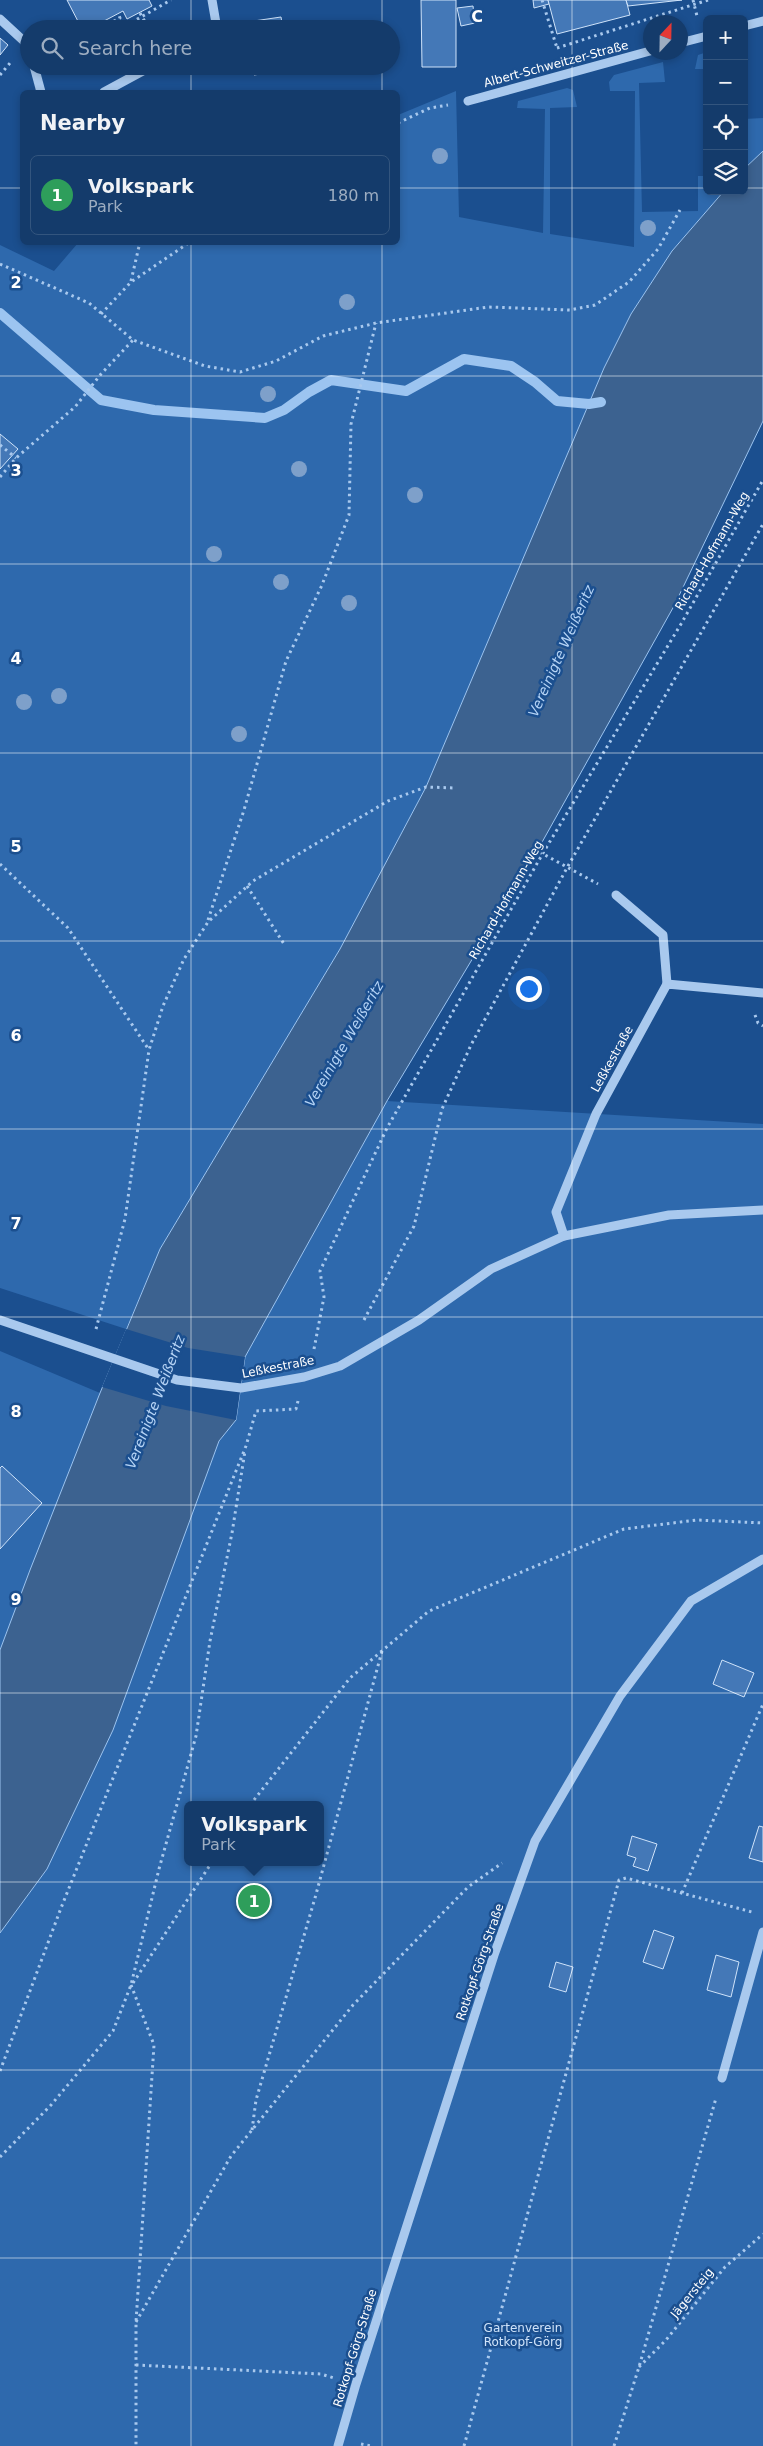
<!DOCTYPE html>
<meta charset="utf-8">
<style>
:root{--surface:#143b6b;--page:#214673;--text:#f1f3f6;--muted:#9dadc1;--line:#33557e;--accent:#ea580c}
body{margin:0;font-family:"DejaVu Sans",sans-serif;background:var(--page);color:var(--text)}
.controls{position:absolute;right:15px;top:15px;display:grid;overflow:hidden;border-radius:8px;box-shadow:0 2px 8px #0003}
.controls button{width:45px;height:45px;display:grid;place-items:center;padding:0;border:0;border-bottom:1px solid var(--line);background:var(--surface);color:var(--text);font:25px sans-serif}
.compass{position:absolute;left:643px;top:15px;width:45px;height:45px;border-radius:50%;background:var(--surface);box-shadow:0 2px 8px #0003;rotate:22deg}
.you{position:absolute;left:528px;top:988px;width:18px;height:18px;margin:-12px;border:4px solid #fff;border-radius:50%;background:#1a73e8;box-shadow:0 0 0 8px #1a73e833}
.badge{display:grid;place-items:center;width:32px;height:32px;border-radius:50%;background:var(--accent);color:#fff;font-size:16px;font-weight:700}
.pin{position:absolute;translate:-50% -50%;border:2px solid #fff;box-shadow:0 1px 5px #0006}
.popup{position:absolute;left:184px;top:1801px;width:140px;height:65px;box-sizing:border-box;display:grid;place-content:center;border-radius:8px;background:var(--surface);filter:drop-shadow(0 1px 4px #0005);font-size:16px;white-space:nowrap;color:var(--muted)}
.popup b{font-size:19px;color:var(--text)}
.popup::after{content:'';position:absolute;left:50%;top:100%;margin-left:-10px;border:10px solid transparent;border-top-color:var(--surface)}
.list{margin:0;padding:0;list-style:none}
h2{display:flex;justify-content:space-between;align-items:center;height:65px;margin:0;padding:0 20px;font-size:21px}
h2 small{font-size:16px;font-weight:400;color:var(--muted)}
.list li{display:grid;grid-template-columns:32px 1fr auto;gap:15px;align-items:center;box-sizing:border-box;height:80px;margin:0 10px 10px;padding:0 10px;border:1px solid var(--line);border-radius:8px}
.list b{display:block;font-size:19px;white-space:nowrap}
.list p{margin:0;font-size:16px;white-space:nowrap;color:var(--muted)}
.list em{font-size:16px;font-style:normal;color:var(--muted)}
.icon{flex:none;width:28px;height:28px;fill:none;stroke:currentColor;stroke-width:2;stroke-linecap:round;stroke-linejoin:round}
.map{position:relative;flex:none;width:763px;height:2446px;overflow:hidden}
.search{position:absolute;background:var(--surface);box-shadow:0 2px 8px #0003;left:20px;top:20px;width:380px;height:55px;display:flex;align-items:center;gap:12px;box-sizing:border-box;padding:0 18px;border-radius:28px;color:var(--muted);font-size:19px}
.panel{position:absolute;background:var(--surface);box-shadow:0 2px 8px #0003;left:20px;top:90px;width:380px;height:155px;border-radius:8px}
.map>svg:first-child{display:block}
.green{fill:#2e69ad;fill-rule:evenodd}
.water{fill:#3c6290;stroke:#9cc4f0}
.pier{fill:#1b4f8f}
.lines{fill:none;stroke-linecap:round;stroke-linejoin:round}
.stream{stroke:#9cc4f0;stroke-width:10}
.building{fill:#4478b7;stroke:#cfe3fa}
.path{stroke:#a9c9ee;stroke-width:3;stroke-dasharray:2.5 4;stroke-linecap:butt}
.minor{stroke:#a9c9ee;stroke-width:9}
.tree{fill:#7ea0ca}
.grid{fill:none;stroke:#fff;stroke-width:1;stroke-opacity:0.55}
.labels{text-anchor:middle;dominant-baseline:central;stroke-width:5;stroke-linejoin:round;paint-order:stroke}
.street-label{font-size:12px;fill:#fff;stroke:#1b4f8f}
.park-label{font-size:12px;fill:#cfe3fa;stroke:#1b4f8f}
.water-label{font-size:14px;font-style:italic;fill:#b5d3f5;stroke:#1b4f8f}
.grid-label{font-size:16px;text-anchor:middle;font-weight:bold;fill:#fff;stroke:#1b4f8f;stroke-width:5;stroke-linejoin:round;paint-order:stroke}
</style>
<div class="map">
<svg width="763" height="2446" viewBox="0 0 763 2446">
<rect width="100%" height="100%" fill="#1b4f8f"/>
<!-- green -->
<g class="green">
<path d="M707 52V69H695L698 55Z"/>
<path d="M663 62 665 82 639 83 642 212 698 211V176H707V191H724L672 251 631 314 604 368 426 787 340 949 160 1249 126 1329 0 1288V245L54 271 78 243 398 242V115L456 91 459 217 543 233 545 109 517 108 518 101 567 88 573 90 577 107 550 108V234L634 247 635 91H610L609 82 614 75Z"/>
<path d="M763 118V151L744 169V119Z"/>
<path d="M387 1101 763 1124V2446H0V1933L47 1869 219 1441 236 1420 245 1357ZM188 1805H320V1862H188Z"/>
<path d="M0 1351 100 1393 0 1650Z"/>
</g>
<!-- water -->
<path class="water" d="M763 151V421L674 606 536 853 387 1101 245 1357 236 1420 219 1441 113 1730 47 1869 0 1933V1650L30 1570 100 1393 160 1249 340 949 426 787 604 368 631 314 672 251 724 191H744V169Z"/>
<!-- pier -->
<path class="pier" d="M126 1329 188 1348 245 1357 236 1420 166 1406 102 1387Z"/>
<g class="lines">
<!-- stream -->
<path class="stream" d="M0 313 101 400 154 410 265 418 284 410 309 392 331 380 406 391 464 359 511 366 535 382 557 401 589 404 601 402"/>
</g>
<!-- building -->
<g class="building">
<path d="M67 0H149L152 6 127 19 123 11 89 29H82Z"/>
<path d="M421 0H456V67H422Z"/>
<path d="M533 0H548L549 4 534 8Z"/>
<path d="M548 0H626L630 15 557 34Z"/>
<path d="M626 0H682L628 6Z"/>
<path d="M473 6 475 23 461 26 457 8Z"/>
<path d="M281 17 283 29H248L247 22Z"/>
<path d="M0 38 8 45 0 55Z"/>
<path d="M253 66H288V70L254 75Z"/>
<path d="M0 434 18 449 0 469Z"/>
<path d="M2 1466 42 1503 0 1549V1468Z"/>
<path d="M722 1660 754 1673 744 1697 713 1684Z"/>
<path d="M759 1826 763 1827V1862L749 1858Z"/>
<path d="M632 1836 657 1844 648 1871 633 1866 636 1858 627 1855Z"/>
<path d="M654 1930 674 1937 663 1969 643 1962Z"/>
<path d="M716 1955 739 1962 731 1997 707 1990Z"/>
<path d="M556 1962 573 1967 566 1992 549 1987Z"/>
</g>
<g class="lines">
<!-- path -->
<g class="path">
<path d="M542 0 557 48"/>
<path d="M693 0 697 16"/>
<path d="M140 13 149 29"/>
<path d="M106 29 105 26 120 18 118 13"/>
<path d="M120 29 171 0"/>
<path d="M557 48 708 0"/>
<path d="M0 75 10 63"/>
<path d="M398 123 430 108 448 105"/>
<path d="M0 264 89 303 133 340 205 366 240 372 276 361 323 336 376 323 488 307 570 310 595 305 629 282 658 249 680 210"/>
<path d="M131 281 140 242"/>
<path d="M101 314 131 282 190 242"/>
<path d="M0 445 16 458"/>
<path d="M0 477 16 458 75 407 101 374 133 340"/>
<path d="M534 849 598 884"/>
<path d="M0 864 68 928 149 1050"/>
<path d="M247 886 284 944"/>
<path d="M208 920 244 810 286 661 322 585 349 515 351 424 376 323"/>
<path d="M755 1015 758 1023 763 1026"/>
<path d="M364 1320 414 1226 442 1109 471 1045 568 866 763 524"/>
<path d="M96 1329 125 1219 149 1050 163 1006 184 959 208 922 253 881 388 801 426 787 456 788"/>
<path d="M314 1349 324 1297 320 1271 387 1128 543 853 681 624 763 480"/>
<path d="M250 1805 350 1678 429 1611 624 1529 697 1520 763 1523"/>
<path d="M682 1893 763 1704"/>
<path d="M133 1983 212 1862"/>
<path d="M131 1985 154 2045 136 2322V2446"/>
<path d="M0 2071 61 1908 246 1446 256 1411 296 1409 298 1401"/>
<path d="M252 2130 256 2100 315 1898 382 1651"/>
<path d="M0 2157 51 2105 113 2031 131 1985 159 1869 196 1736 210 1641 232 1533 245 1451"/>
<path d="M136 2322 231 2156 353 2005 468 1887 502 1863"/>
<path d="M136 2365 321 2374 334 2378"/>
<path d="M639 2367 666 2340 725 2267 763 2234"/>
<path d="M361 2444 371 2446"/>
<path d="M464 2446 619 1880 626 1878 752 1912"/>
<path d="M614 2446 639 2367 716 2098"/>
</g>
<!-- minor -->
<g class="minor">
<path d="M212 0 217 29"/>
<path d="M0 19 27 44 29 50"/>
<path d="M744 26 763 21"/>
<path d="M680 43 707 36"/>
<path d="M34 66 41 92"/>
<path d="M104 92 152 66"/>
<path d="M468 101 650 51"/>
<path d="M616 895 663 935 667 984"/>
<path d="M564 1236 556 1212 596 1114 667 984 763 993"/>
<path d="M0 1320 177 1380 241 1388 304 1377 340 1366 419 1320 491 1269 564 1236 669 1215 763 1210"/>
<path d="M722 2078 763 1932"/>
<path d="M338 2446 356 2384 494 1955 535 1841 620 1696 691 1601 763 1559"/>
</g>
</g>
<!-- trees -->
<g class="tree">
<circle cx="440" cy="156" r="8"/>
<circle cx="648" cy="228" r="8"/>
<circle cx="347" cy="302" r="8"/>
<circle cx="268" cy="394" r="8"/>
<circle cx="299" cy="469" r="8"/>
<circle cx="415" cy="495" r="8"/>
<circle cx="214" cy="554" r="8"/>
<circle cx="281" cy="582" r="8"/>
<circle cx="349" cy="603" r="8"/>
<circle cx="59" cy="696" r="8"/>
<circle cx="24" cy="702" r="8"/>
<circle cx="239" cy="734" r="8"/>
</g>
<!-- grid -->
<path class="grid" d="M191 0V29M382 0V29M572 0V2446M191 66V92M382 66V92M0 188H22M398 188H707M744 188H763M191 242V2446M382 242V2446M0 376H763M0 564H763M0 753H763M0 941H763M0 1129H763M0 1317H763M0 1505H763M0 1693H763M0 1882H763M0 2070H763M0 2258H763"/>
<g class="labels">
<!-- street labels -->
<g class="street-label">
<text transform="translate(556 64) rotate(-15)">Albert-Schweitzer-Straße</text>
<text transform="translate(712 551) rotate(-60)">Richard-Hofmann-Weg</text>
<text transform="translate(506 900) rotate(-60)">Richard-Hofmann-Weg</text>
<text transform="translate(612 1059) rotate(-61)">Leßkestraße</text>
<text transform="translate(278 1367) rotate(-11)">Leßkestraße</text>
<text transform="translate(480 1962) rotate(-71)">Rotkopf-Görg-Straße</text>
<text transform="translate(692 2293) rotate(-51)">Jägersteig</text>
<text transform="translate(355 2348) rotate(-73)">Rotkopf-Görg-Straße</text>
</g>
<!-- park labels -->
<g class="park-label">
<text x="523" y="2328">Gartenverein<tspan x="523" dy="14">Rotkopf-Görg</tspan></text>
</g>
<!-- water labels -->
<g class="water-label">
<text transform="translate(561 651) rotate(-66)">Vereinigte Weißeritz</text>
<text transform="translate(344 1044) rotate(-60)">Vereinigte Weißeritz</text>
<text transform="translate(155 1402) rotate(-69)">Vereinigte Weißeritz</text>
</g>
</g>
<g class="grid-label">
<text x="477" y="22">C</text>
<text x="16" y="288">2</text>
<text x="16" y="476">3</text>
<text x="16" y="664">4</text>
<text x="16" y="852">5</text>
<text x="16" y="1041">6</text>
<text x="16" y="1229">7</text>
<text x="16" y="1417">8</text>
<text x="16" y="1605">9</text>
</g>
</svg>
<div class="controls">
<button>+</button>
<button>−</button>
<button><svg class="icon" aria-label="locate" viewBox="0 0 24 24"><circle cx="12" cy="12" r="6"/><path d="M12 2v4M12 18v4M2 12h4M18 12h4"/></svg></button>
<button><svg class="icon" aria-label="layers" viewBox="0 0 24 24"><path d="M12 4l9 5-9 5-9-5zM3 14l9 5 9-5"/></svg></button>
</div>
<svg class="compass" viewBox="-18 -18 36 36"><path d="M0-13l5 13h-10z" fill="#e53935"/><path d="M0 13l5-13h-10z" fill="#9dadc1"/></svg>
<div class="you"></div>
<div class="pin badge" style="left:254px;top:1901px;background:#2e9e5b">1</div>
<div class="popup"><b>Volkspark</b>Park</div>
<div class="search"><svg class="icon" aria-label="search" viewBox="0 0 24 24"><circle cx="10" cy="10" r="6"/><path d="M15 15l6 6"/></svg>Search here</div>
<section class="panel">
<h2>Nearby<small></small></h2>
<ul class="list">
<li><span class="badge" style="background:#2e9e5b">1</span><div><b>Volkspark</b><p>Park</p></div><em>180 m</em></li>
</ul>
</section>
</div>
